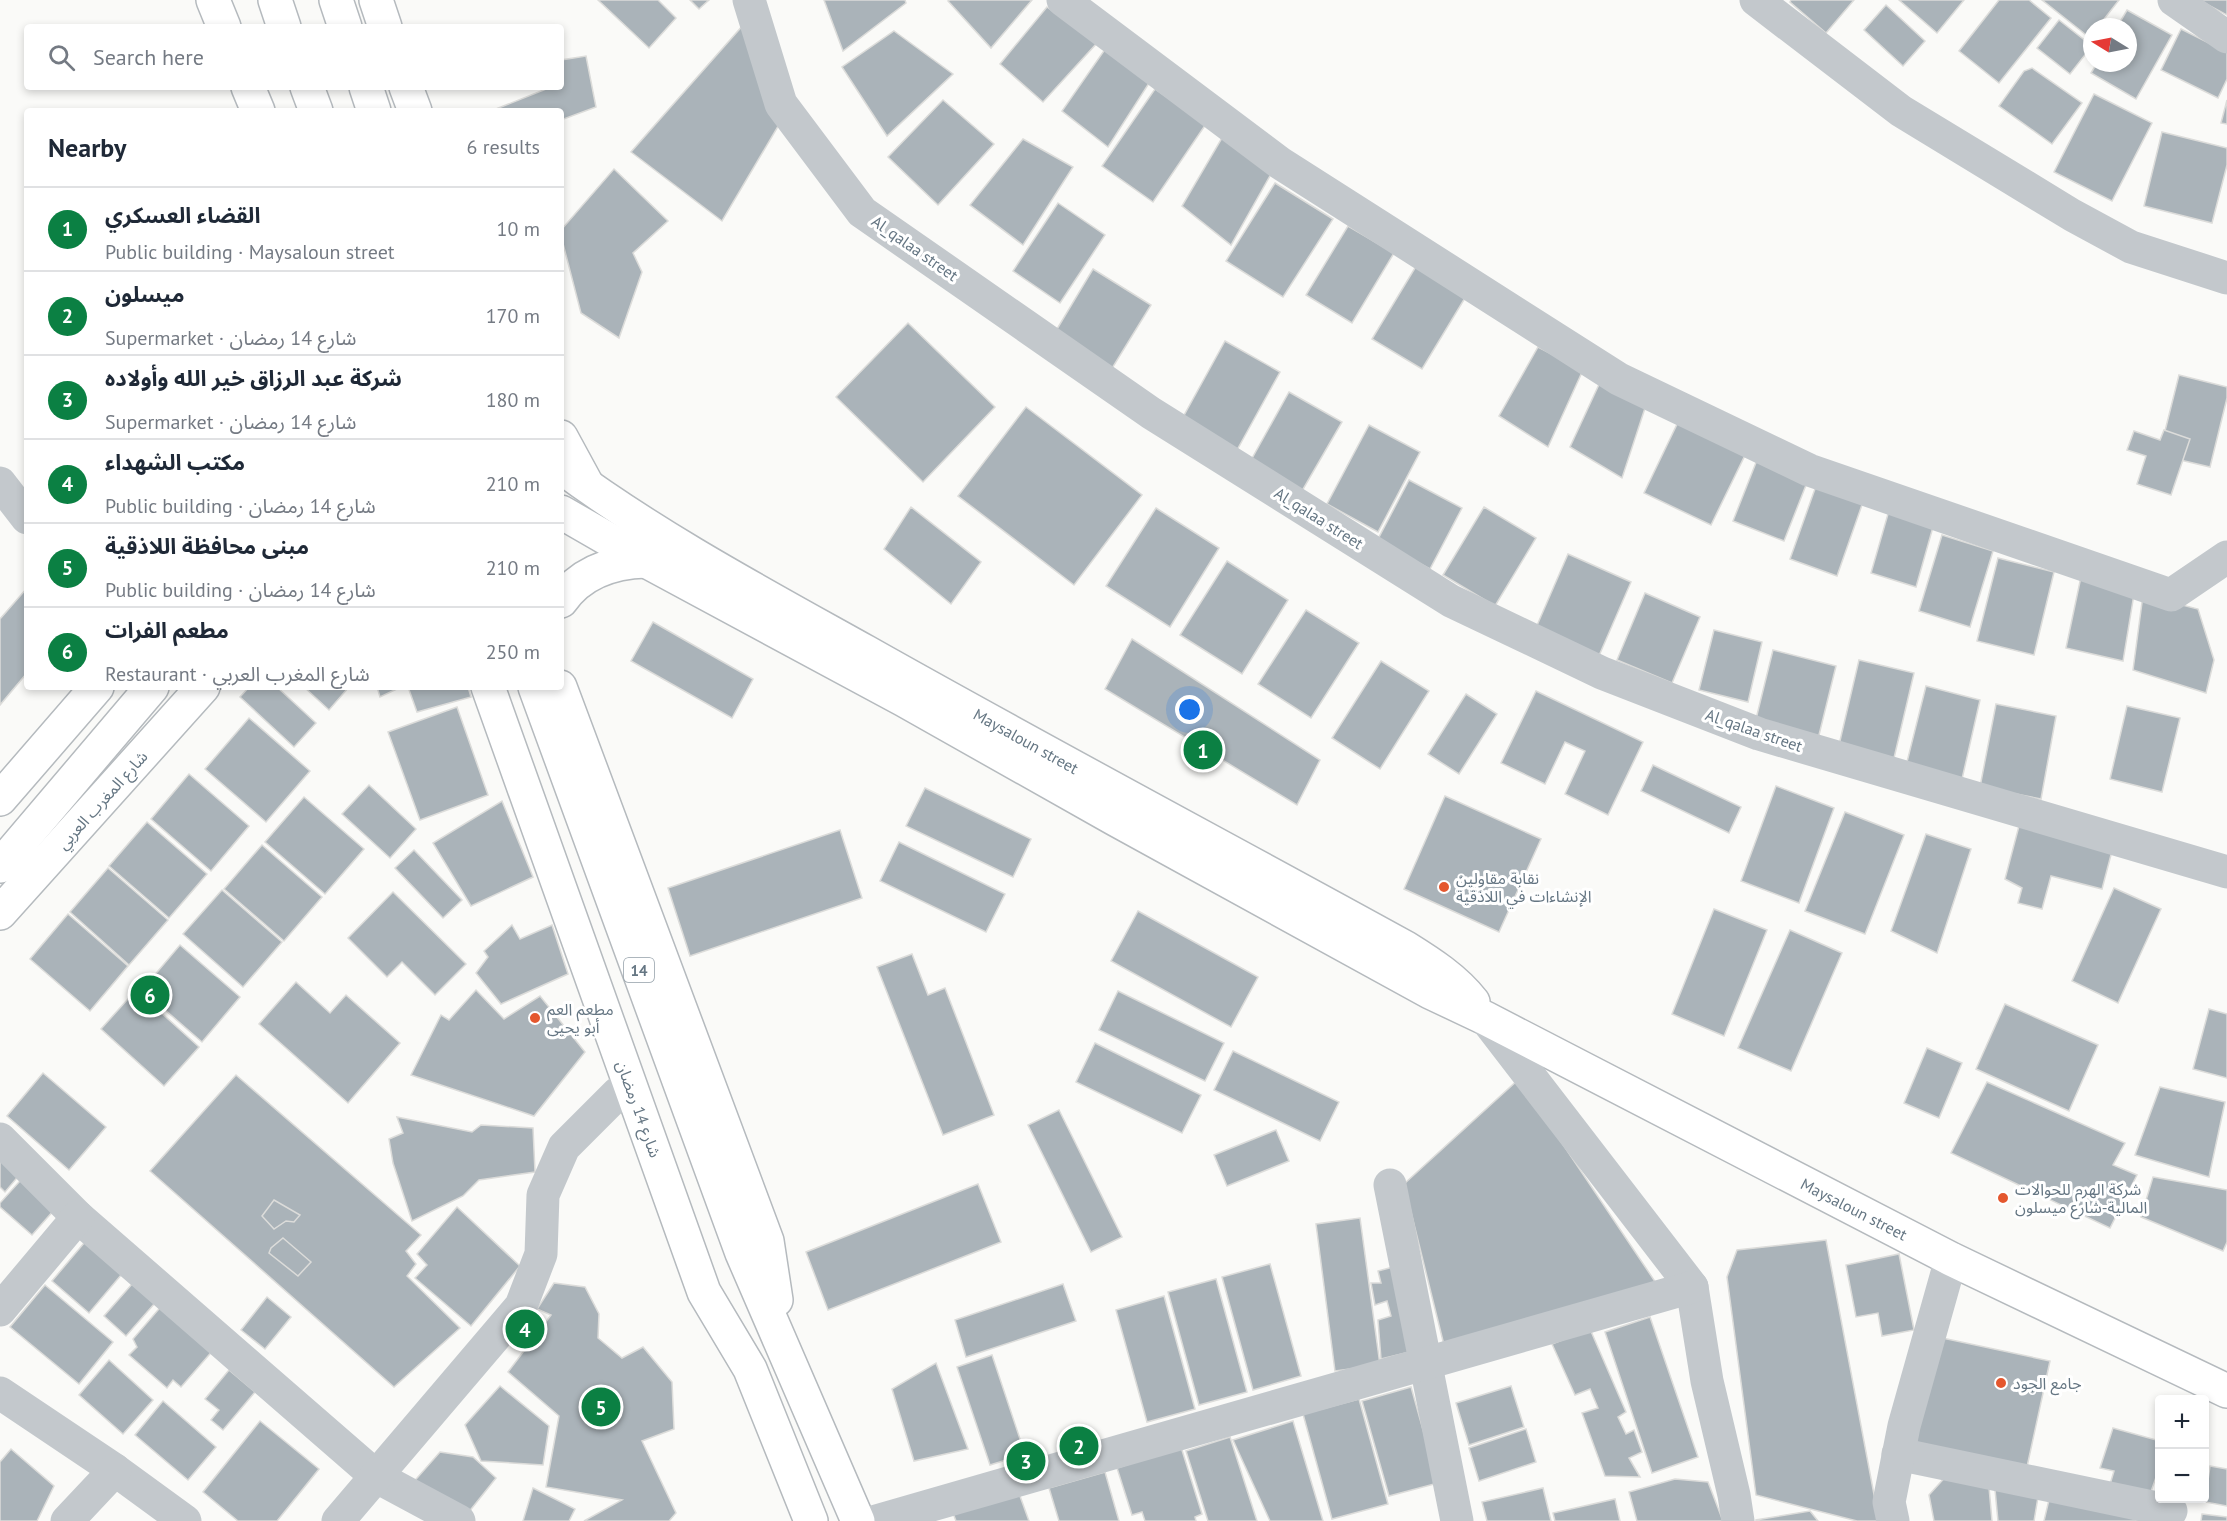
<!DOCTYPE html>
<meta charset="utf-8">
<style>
:root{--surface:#fff;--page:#f2f2f3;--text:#1f2937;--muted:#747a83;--line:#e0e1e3;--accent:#0b8043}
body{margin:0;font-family:"PT Sans","Noto Sans Arabic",sans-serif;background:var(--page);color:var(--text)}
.controls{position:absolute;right:18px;bottom:18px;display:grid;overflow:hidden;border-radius:6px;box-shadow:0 3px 9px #0003}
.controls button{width:54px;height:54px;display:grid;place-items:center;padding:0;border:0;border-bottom:2px solid var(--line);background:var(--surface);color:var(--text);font:30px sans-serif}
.compass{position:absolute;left:2083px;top:18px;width:54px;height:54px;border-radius:50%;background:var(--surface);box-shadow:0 3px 9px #0003;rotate:280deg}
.you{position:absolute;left:1190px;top:710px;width:21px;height:21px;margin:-15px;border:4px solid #fff;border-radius:50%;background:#1a73e8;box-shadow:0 0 0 9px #1a73e833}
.badge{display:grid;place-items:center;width:39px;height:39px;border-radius:50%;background:var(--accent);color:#fff;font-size:20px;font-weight:700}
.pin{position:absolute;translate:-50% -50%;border:3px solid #fff;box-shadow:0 2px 6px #0006}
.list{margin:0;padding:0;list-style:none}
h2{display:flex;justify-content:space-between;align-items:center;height:78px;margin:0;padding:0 24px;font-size:26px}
h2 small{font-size:20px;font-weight:400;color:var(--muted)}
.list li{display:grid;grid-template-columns:39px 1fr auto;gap:18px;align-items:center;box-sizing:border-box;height:84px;padding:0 24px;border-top:2px solid var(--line)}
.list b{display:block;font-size:22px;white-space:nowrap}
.list p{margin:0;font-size:20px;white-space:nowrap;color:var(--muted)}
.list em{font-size:20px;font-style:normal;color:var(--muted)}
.icon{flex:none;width:33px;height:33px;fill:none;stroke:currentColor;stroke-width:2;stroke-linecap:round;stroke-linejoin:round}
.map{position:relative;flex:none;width:2227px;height:1521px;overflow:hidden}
.search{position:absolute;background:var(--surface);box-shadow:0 3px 9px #0003;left:24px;top:24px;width:540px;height:66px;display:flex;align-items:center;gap:15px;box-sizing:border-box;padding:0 21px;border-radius:6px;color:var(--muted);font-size:22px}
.panel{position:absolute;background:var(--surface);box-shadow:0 3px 9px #0003;left:24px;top:108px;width:540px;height:582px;border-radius:6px}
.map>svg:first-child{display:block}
.building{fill:#aab3b9;stroke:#dcdcda;stroke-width:1.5}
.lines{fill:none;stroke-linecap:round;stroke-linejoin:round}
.major-casing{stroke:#b5babe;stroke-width:36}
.minor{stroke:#c3c8cc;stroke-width:33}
.major{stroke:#fff;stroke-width:33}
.poi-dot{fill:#e4572e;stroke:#fff;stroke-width:2}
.labels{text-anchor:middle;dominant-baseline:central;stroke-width:6;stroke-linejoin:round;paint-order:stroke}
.shield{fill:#fff;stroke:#939fa8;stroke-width:1.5}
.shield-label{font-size:15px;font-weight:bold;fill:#657683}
.street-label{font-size:16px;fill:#657683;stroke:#fff}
.poi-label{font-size:16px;fill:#657683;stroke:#fff;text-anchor:start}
</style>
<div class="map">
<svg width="2227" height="1521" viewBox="0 0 2227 1521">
<rect width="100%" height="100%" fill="#fafaf8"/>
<!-- building -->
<g class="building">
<path d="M598 0H658L676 18 649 48Z"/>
<path d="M690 0H709L699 9Z"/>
<path d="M824 0H905L906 3 843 51Z"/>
<path d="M950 0H1032L991 48 948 1Z"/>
<path d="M1791 0H1854L1826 33 1790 2Z"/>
<path d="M1899 0H1964L1937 33Z"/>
<path d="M1999 0H2029L2051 18 1999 83 1959 51Z"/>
<path d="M2042 0H2119L2098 27H2092V35L2090 38Z"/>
<path d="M2199 0H2227V15Z"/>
<path d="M1886 5 1925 41 1903 66 1864 30Z"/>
<path d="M1047 7 1097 43 1043 102 1000 64Z"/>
<path d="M2127 10 2172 35 2136 99 2091 73 2097 63H2128V27H2117Z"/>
<path d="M2059 20 2092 46 2070 74 2037 48Z"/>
<path d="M745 23 783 118 722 221 631 152Z"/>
<path d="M2181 29 2227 52V79L2218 98 2161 70Z"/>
<path d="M894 31 953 74 887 136 842 67Z"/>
<path d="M1108 45 1153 77 1108 147 1062 111Z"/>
<path d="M586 56 596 107 561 120V111H491L551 87H561V60Z"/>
<path d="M2032 68 2082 103 2052 144 1999 106 2024 71Z"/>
<path d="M1155 89 1206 124 1153 202 1102 166Z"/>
<path d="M2094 94 2152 123 2112 201 2054 172Z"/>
<path d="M943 100 994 144 938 205 888 157Z"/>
<path d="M2227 100V124L2221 123Z"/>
<path d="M1226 131 1275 167 1231 245 1182 206Z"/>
<path d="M2162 132 2227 148V165L2212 223 2144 206Z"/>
<path d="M1023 139 1073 167 1023 245 970 205Z"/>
<path d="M614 169 668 221 633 253 642 272 619 338 581 313 561 236V230Z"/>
<path d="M1275 183 1333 219 1283 297 1226 261Z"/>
<path d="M1058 203 1105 235 1060 303 1013 271Z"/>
<path d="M1348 226 1394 253 1352 323 1306 295Z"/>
<path d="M1418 263 1468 293 1422 369 1372 339Z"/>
<path d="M1093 269 1151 305 1111 370 1054 334Z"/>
<path d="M908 323 995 407 923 482 836 397Z"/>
<path d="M1225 341 1280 372 1237 450 1182 419Z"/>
<path d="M1538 347 1583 370 1548 447 1499 416Z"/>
<path d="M2179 375 2227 387V398L2210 467 2159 455Z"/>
<path d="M1602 378 1647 402 1622 478 1570 447Z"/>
<path d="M1289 392 1342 422 1302 491 1250 462Z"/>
<path d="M1026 407 1142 495 1074 585 958 496Z"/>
<path d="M1681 416 1748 449 1711 525 1644 493Z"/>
<path d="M1369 425 1420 452 1378 532 1327 504Z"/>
<path d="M2164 430 2190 439 2171 495 2137 484 2146 456 2127 450 2134 431 2160 440Z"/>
<path d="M1759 455 1810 475 1784 541 1733 521Z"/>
<path d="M1409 480 1462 508 1430 569 1377 541Z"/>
<path d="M1816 486 1863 502 1837 576 1790 559Z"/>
<path d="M911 507 981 562 951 604 884 549Z"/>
<path d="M1484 507 1536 538 1495 606 1443 575Z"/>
<path d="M1890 507 1935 520 1916 587 1871 573Z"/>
<path d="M1156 508 1219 548 1170 627 1106 586Z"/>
<path d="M1942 535 1993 551 1970 627 1919 611Z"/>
<path d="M1568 554 1631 582 1598 658 1535 630Z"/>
<path d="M1998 558 2054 572 2034 655 1977 641Z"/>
<path d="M1227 561 1288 600 1242 674 1180 635Z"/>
<path d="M2082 572 2135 588 2123 661 2066 648Z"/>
<path d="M27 588V673L0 705V619Z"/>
<path d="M1645 593 1700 617 1672 683 1617 660Z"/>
<path d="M2143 595 2198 609 2214 660 2206 693 2133 670Z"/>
<path d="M1306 610 1359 643 1311 718 1258 684Z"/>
<path d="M653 622 753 679 732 718 631 661Z"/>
<path d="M1714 630 1762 642 1748 702 1699 690Z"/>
<path d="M1132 639 1320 760 1297 805 1105 689Z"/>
<path d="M1773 650 1836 666 1818 739 1755 723Z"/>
<path d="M1859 660 1914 673 1894 758 1839 745Z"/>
<path d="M1381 661 1429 691 1380 769 1332 738Z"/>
<path d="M1926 686 1980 700 1962 779 1906 766Z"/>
<path d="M249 687H277L316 723 294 747 240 697Z"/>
<path d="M304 687H349L329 710Z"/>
<path d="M377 687H401L380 697Z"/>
<path d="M408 687H468L471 697 417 712Z"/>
<path d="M1536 691 1643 742 1608 815 1565 794 1585 751 1565 742 1545 784 1501 763Z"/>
<path d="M1466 694 1497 714 1459 774 1428 754Z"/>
<path d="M1996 704 2056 716 2041 799 1980 787Z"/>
<path d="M2127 706 2180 718 2162 792 2110 779Z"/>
<path d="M457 707 488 795 420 820 388 732Z"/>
<path d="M249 718 310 771 266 822 205 769Z"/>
<path d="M1653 765 1741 807 1729 833 1641 791Z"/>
<path d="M189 774 249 826 211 871 151 819Z"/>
<path d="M369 785 416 829 390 858 342 814Z"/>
<path d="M1776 786 1834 808 1799 903 1741 881Z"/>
<path d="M925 788 1031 839 1013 877 906 826Z"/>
<path d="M1445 796 1541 839 1499 932 1404 889Z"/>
<path d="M304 797 364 849 325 894 265 842Z"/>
<path d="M502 801 533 877 471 906 433 843Z"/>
<path d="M1845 812 1904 835 1865 934 1805 911Z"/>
<path d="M147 822 207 874 169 918 109 866Z"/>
<path d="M2019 826 2112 851 2102 889 2051 876 2042 909 2018 903 2022 888 2005 879Z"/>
<path d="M840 830 862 898 690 956 668 888Z"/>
<path d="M1926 834 1971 849 1937 953 1891 931Z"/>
<path d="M899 842 1005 894 986 932 880 881Z"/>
<path d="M262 845 322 897 284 941 224 889Z"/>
<path d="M414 850 462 900 443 918 395 868Z"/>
<path d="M108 868 168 920 129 965 70 912Z"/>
<path d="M2114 888 2161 909 2118 1003 2072 981Z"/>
<path d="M222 890 282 942 243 987 183 934Z"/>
<path d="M393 892 466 964 435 995 402 962 387 977 348 938Z"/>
<path d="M1714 909 1767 930 1724 1036 1672 1014Z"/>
<path d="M1138 911 1258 977 1231 1027 1111 961Z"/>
<path d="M68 914 128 966 90 1011 30 959Z"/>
<path d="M512 925 520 939 552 925 568 974 501 1004 476 973 488 957 484 951Z"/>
<path d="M1790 930 1842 953 1791 1071 1738 1048Z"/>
<path d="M180 945 240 997 202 1042 142 990Z"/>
<path d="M912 954 928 995 945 988 994 1115 943 1135 877 967Z"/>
<path d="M296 982 330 1013 346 995 400 1043 348 1103 259 1024Z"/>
<path d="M136 990 199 1047 164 1086 101 1029Z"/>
<path d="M476 990 504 1019 540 996 585 1052 534 1116 411 1075 441 1015 449 1020Z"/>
<path d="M1118 991 1224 1043 1205 1081 1099 1030Z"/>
<path d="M2005 1004 2098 1045 2069 1111 1976 1069Z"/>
<path d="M2209 1009 2227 1014V1078L2193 1069Z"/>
<path d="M1095 1043 1201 1095 1182 1133 1076 1082Z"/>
<path d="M1927 1048 1962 1063 1939 1118 1904 1103Z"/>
<path d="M1233 1051 1339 1102 1320 1141 1214 1090Z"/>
<path d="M43 1073 106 1127 69 1170 7 1116Z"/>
<path d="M236 1075 421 1235 406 1251 416 1264 407 1276 460 1328 394 1387 150 1171Z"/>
<path d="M1519 1079 1658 1286 1444 1345 1404 1184Z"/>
<path d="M1987 1082 2125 1143 2113 1165 2137 1175 2110 1228 1951 1153Z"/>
<path d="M2160 1087 2225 1102 2209 1177 2135 1155Z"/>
<path d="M1059 1110 1122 1237 1091 1252 1028 1125Z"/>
<path d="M397 1117 472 1132 481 1125 533 1128 535 1172 479 1180 463 1196 412 1221 393 1163 389 1139 403 1133Z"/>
<path d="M1276 1130 1289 1161 1227 1186 1214 1155Z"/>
<path d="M0 1141 32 1160 5 1192 0 1187Z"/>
<path d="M29 1171 62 1201 32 1235 0 1207V1203Z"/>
<path d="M2153 1177 2227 1190V1242L2223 1251 2141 1217Z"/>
<path d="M978 1184 1001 1242 828 1310 806 1252Z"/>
<path d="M274 1200 300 1215 294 1222 286 1221 274 1229 262 1216Z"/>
<path d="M457 1207 520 1266 471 1326 415 1278 427 1265 417 1254Z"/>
<path d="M1360 1218 1380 1365 1335 1371 1316 1224Z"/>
<path d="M90 1236 127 1268 89 1313 52 1281Z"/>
<path d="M283 1238 311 1262 298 1276 269 1253 271 1248Z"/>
<path d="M1826 1240 1879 1521H1857L1756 1495 1727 1277 1737 1250Z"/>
<path d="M1899 1254 1914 1330 1882 1336 1878 1313 1856 1317 1846 1265Z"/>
<path d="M1270 1264 1301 1376 1253 1390 1222 1277Z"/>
<path d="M1404 1264 1422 1349 1381 1359 1378 1320 1391 1316 1387 1301 1375 1305 1371 1283H1381L1378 1271Z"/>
<path d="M140 1275 162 1295 126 1336 104 1316Z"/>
<path d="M1216 1279 1247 1392 1199 1405 1168 1292Z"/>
<path d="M554 1283 585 1287 599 1314 598 1338 622 1358 643 1347 672 1382 674 1429 642 1441 676 1513 669 1521H584L622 1500 546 1487 559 1416 508 1372 551 1315 537 1309Z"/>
<path d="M1063 1284 1076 1321 966 1357 955 1320Z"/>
<path d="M45 1285 113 1342 79 1384 10 1327Z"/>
<path d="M1164 1296 1195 1409 1147 1422 1116 1310Z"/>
<path d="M267 1297 291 1317 265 1349 241 1330Z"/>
<path d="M164 1303 215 1348 181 1387 173 1380 167 1388 129 1355 137 1347 133 1339Z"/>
<path d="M1650 1317 1698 1457 1652 1473 1605 1332Z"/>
<path d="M1590 1329 1626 1412 1618 1417 1626 1434 1634 1430 1642 1452 1629 1458 1640 1477 1605 1476 1582 1413 1598 1408 1590 1389 1575 1395 1552 1344Z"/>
<path d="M1933 1336 2050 1361 2025 1476 1909 1452Z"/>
<path d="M992 1355 1025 1454 990 1465 957 1367Z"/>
<path d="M109 1360 153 1400 123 1434 79 1395Z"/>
<path d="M936 1363 968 1449 914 1461 892 1389Z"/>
<path d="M229 1370 255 1392 223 1430 211 1420 219 1410 205 1399Z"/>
<path d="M500 1386 549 1426 543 1465 481 1461 465 1425Z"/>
<path d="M1511 1386 1524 1427 1469 1445 1456 1403Z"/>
<path d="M1411 1387 1438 1483 1389 1496 1362 1401Z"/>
<path d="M1359 1399 1388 1504 1332 1519 1303 1414Z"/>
<path d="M163 1401 216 1447 188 1480 135 1435Z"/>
<path d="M260 1421 319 1469 277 1521H238L203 1492Z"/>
<path d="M1293 1421 1323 1521H1270L1233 1440Z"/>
<path d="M2113 1428 2160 1441V1466L2147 1503 2108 1491 2114 1471 2100 1468Z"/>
<path d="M1526 1429 1536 1462 1479 1481 1469 1448Z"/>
<path d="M1230 1437 1257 1521H1208L1186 1451Z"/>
<path d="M1181 1447 1202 1514 1195 1517 1196 1521H1145L1142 1512 1132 1515 1117 1468Z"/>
<path d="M11 1449 54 1486 37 1521H0V1462Z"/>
<path d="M440 1452 473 1457 496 1478 464 1518 410 1486Z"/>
<path d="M2210 1466 2227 1469V1506L2205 1502Z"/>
<path d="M1105 1472 1119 1521H1059L1049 1488Z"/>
<path d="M1949 1473 1988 1476 1992 1521H1934L1929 1495Z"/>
<path d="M1675 1479 1708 1482 1723 1521H1637L1629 1492Z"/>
<path d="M1994 1479 2040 1485 2034 1521H1998Z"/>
<path d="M1016 1485 1029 1521H956L951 1508Z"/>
<path d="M2052 1487 2139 1521H2044Z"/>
<path d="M533 1488 575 1509 569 1521H523Z"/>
<path d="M1543 1488 1551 1521H1487L1482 1502Z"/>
<path d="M1615 1499 1620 1521H1555L1553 1513Z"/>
<path d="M1810 1511 1818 1521H1756V1520Z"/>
<path d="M2202 1514 2227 1517V1521H2201Z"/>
</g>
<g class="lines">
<defs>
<g id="major">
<path d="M213 0 224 27"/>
<path d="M275 0 284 27"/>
<path d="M336 0 345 27"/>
<path d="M376 0 385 27"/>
<path d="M248 87 258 111"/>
<path d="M307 87 316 111"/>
<path d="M366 87 374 111"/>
<path d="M406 87 415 111"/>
<path d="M561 437 586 483"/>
<path d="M561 467C657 538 762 594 866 652 1045 753 1226 849 1406 948 1430 963 1455 979 1473 1002"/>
<path d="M561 512 646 561 904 700 1115 819 1430 992 1485 1018 1951 1259 2227 1391"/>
<path d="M561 601C581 572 612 562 646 561"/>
<path d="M488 687 704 1292 750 1369 811 1521"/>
<path d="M535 687 742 1253 858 1521"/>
<path d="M560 687 767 1241 776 1300"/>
<path d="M0 799 97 687"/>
<path d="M0 866 152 687"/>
<path d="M0 913 203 687"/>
</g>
</defs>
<!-- major casing -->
<use href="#major" class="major-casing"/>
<!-- minor -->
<g class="minor">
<path d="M749 0 781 104 862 212 1151 413 1451 601 1602 673 1759 734 2227 872"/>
<path d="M1063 0 1280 163 1619 379 1809 470 2171 595 2227 557"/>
<path d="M1756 0 1901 111 2072 215 2131 247 2227 278"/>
<path d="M2174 0 2227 37"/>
<path d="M0 483 27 518"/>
<path d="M1485 1018 1692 1287 1707 1381 1734 1495 1738 1521"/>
<path d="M0 1139 78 1217 377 1477 459 1521"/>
<path d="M1390 1185 1457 1521"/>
<path d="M0 1310 78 1217"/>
<path d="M0 1393 115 1470 185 1521"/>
<path d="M1898 1454 2171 1511"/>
<path d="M67 1521 115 1470"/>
<path d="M338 1521 521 1306 541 1254 543 1195 564 1147 618 1093"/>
<path d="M876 1521 1692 1287"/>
<path d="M1893 1521 1889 1502 1904 1426 1951 1259"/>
</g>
<!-- major -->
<use href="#major" class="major"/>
</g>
<!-- markers -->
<g class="poi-dot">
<circle cx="1444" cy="887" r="6"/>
<circle cx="535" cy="1018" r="6"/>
<circle cx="2003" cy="1198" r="6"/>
<circle cx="2001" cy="1383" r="6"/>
</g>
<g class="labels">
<!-- shield labels -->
<rect class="shield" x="624" y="958" width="30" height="24" rx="4.5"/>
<g class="shield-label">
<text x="639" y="970">14</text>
</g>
<!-- street labels -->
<g class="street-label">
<text transform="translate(915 248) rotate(35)">Al_qalaa street</text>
<text transform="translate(1319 518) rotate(32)">Al_qalaa street</text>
<text transform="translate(1754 730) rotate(19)">Al_qalaa street</text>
<text transform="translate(1026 741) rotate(29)">Maysaloun street</text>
<text transform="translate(102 800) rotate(-48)">شارع المغرب العربي</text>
<text transform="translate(639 1109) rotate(70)">شارع 14 رمضان</text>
<text transform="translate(1854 1209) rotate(27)">Maysaloun street</text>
</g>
<!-- poi labels -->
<g class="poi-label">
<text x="1456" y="878">نقابة مقاولين<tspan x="1456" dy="18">الإنشاءات في اللاذقية</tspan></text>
<text x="547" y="1009">مطعم العم<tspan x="547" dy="18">أبو يحيى</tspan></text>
<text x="2015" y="1189">شركة الهرم للحوالات<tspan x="2015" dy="18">المالية-شارع ميسلون</tspan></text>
<text x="2013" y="1383">جامع الجود</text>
</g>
</g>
</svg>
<div class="controls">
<button>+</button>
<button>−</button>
</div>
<svg class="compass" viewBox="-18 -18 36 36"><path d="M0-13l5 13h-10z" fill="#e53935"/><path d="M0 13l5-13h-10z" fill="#747a83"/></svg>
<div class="you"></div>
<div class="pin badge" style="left:1203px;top:750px">1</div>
<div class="pin badge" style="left:1079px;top:1446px">2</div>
<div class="pin badge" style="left:1026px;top:1461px">3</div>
<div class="pin badge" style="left:525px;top:1329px">4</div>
<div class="pin badge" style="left:601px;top:1407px">5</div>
<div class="pin badge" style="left:150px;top:995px">6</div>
<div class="search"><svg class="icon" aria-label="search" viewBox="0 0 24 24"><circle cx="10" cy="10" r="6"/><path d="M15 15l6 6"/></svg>Search here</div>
<section class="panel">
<h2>Nearby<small>6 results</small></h2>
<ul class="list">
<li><span class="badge">1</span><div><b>القضاء العسكري</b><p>Public building · Maysaloun street</p></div><em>10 m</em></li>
<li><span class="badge">2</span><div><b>ميسلون</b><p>Supermarket · شارع 14 رمضان</p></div><em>170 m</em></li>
<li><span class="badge">3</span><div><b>شركة عبد الرزاق خير الله وأولاده</b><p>Supermarket · شارع 14 رمضان</p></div><em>180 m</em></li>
<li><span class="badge">4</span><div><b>مكتب الشهداء</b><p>Public building · شارع 14 رمضان</p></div><em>210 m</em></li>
<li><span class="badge">5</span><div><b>مبنى محافظة اللاذقية</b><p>Public building · شارع 14 رمضان</p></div><em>210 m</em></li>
<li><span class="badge">6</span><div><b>مطعم الفرات</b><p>Restaurant · شارع المغرب العربي</p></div><em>250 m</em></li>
</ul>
</section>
</div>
